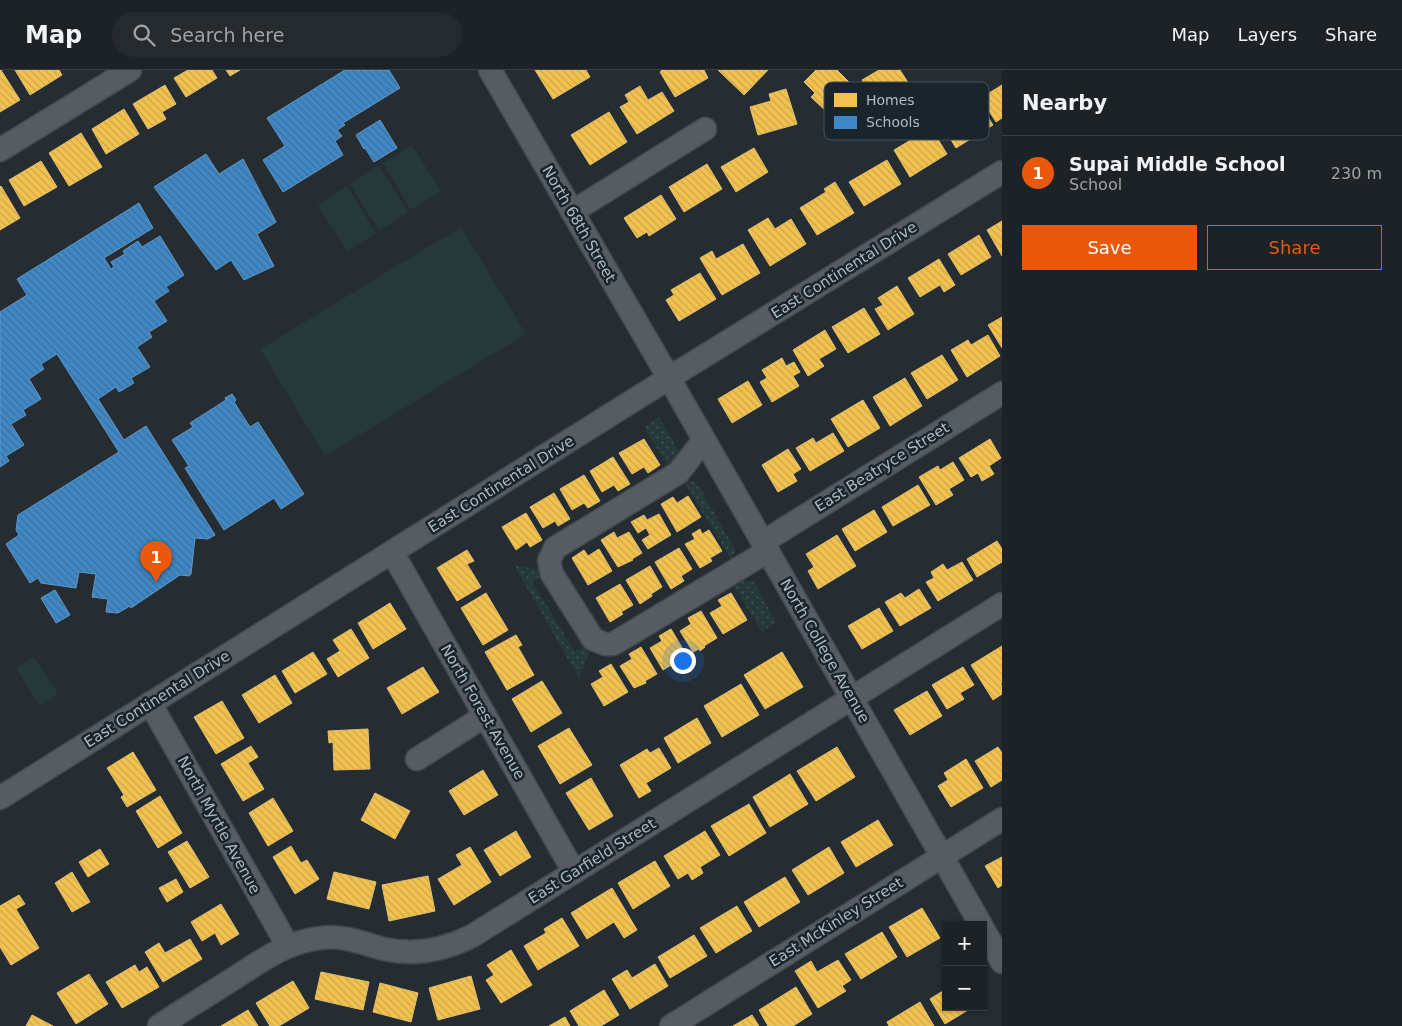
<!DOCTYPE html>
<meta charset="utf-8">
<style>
:root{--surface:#1c2226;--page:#252a2e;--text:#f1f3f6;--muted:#a0a4a7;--line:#3a3f43;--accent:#ea580c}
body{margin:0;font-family:"DejaVu Sans",sans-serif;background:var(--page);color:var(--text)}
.controls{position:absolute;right:15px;bottom:15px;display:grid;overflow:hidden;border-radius:0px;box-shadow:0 1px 4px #0004}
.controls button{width:45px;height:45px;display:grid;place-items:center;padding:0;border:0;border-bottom:1px solid var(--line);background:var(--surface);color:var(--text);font:25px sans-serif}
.you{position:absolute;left:682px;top:590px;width:18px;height:18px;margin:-12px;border:4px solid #fff;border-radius:50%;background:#1a73e8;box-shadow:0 0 0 8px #1a73e833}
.badge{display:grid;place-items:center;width:32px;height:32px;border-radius:50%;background:var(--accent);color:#fff;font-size:16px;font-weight:700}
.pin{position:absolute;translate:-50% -41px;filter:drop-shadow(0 1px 2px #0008)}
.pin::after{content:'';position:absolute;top:26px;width:18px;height:15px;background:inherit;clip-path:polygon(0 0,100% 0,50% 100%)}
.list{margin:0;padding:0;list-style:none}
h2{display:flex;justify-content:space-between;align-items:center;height:65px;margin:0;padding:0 20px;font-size:21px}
h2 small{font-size:16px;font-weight:400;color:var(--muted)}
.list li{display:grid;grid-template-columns:32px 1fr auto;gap:15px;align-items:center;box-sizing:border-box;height:75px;padding:0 20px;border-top:1px solid var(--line)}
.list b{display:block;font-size:19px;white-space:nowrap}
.list p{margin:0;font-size:16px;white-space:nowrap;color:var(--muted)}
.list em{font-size:16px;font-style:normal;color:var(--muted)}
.actions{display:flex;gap:10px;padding:15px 20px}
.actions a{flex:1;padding:11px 0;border:1px solid var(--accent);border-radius:0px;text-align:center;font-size:18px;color:var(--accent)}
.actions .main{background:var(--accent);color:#fff}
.icon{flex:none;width:28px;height:28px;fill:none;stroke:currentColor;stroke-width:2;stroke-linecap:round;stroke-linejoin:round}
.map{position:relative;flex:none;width:1002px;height:956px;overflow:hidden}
header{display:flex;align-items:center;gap:30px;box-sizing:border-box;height:70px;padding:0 25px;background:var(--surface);border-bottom:1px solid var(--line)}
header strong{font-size:24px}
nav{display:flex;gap:28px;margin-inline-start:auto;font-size:18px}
.search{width:350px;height:45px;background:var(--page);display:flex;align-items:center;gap:12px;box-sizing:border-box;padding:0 18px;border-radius:28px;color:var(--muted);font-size:19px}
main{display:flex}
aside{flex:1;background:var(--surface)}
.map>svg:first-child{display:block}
.grass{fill:url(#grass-dots)}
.pitch{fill:#243938}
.homes{fill:url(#homes-back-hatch);stroke:#debf71}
.schools{fill:url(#schools-back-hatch);stroke:#6197c5}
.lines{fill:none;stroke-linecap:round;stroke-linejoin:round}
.minor-casing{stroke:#44494d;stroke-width:25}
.minor{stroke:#565c61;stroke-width:22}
.labels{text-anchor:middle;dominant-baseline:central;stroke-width:5;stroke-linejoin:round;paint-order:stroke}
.street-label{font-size:15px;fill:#afbac4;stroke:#1a242c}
.key{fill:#1a242c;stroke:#47515a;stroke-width:1}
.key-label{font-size:14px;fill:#afbac4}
</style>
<header>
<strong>Map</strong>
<div class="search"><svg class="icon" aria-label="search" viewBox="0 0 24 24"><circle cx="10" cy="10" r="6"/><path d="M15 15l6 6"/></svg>Search here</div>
<nav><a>Map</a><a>Layers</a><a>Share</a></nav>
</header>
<main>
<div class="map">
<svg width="1002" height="956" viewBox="0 0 1002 956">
<defs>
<pattern id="grass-dots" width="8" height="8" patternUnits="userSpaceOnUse" patternTransform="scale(1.25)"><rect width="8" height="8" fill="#243938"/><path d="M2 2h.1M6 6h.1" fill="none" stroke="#415453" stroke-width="1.8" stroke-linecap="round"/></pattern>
<pattern id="homes-back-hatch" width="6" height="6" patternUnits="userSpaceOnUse" patternTransform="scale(1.25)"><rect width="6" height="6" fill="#f2c14e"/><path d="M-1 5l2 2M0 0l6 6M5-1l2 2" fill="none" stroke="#cca64a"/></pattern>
<pattern id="schools-back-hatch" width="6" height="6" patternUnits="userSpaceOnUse" patternTransform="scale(1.25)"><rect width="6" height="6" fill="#3f88c5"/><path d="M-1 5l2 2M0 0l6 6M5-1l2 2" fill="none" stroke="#3c709c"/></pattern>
</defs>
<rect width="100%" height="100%" fill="#262d32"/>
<!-- grass -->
<g class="grass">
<path d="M659 347 678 380 674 395 669 398 644 357Z"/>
<path d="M683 410 697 413 735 479 732 491Z"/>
<path d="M514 495 542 500 543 505 532 512 575 582 587 575 591 578 579 608Z"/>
<path d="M739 509 754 512 776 552 762 562 732 513Z"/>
</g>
<!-- pitch -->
<g class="pitch">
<path d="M412 75 441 121 411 140 383 93Z"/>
<path d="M379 96 408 142 379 161 350 114Z"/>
<path d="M347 116 376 163 347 181 318 135Z"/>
<path d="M461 157 526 264 325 386 260 279Z"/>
<path d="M34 587 58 624 40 636 16 598Z"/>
</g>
<!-- homes -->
<g class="homes">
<path d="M1 0 20 30 0 42V1Z"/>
<path d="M15 0H59L62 5 30 25Z"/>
<path d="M188 0H212L217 8 186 27 174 8Z"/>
<path d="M226 0H240L230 6Z"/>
<path d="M535 0H586L590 7 553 29Z"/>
<path d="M662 0H704L708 8 675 27 660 2Z"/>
<path d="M718 0H768L744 25Z"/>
<path d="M816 0H837L853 16 827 42 811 27 815 23 804 12Z"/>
<path d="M879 0H900L909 14 876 33 862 10Z"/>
<path d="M165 15 176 34 162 42 166 49 148 59 133 34Z"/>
<path d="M1002 15V48L996 52 981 28Z"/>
<path d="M640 16 648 30 662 22 674 41 637 64 620 37 629 32 625 25Z"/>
<path d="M786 19 797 54 758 65 750 37 771 31 769 24Z"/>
<path d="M971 31 977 41 982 38 993 55 956 78 939 50Z"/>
<path d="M124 39 139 64 106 84 92 59Z"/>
<path d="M609 42 627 72 590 95 571 65Z"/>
<path d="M931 58 947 84 910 107 894 80Z"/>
<path d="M81 63 102 97 69 116 49 83Z"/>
<path d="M754 78 768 102 736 122 721 97Z"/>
<path d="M887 90 901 114 864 136 849 112Z"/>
<path d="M41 91 57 117 24 136 9 110Z"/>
<path d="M707 94 722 119 684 142 669 117Z"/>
<path d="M835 112 854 143 817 165 800 138 826 122 824 119Z"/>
<path d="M1 116 20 148 0 160V117Z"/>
<path d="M661 125 676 149 649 166 647 162 637 168 624 148Z"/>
<path d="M768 148 775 159 791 149 806 174 770 196 748 160Z"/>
<path d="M1002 151V186L987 160Z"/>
<path d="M979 165 991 187 961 205 948 184Z"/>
<path d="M743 174 760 203 722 225 700 188 712 181 716 189Z"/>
<path d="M939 189 955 215 944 222 940 215 920 227 908 208Z"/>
<path d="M700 203 716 229 679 251 666 230 674 225 671 220Z"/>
<path d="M897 216 914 244 888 260 875 239 883 235 878 228Z"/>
<path d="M864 238 880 264 848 283 832 257Z"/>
<path d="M1002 247V278L988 255Z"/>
<path d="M825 260 836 279 819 289 824 296 808 306 793 280Z"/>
<path d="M988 265 1000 286 967 307 951 280 968 270 971 275Z"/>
<path d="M942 285 958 310 927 329 911 303Z"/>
<path d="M782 288 786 296 794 292 800 302 793 306 799 316 772 332 760 312 767 308 762 300Z"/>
<path d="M905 308 922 336 890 356 873 327Z"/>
<path d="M748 311 762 335 732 353 718 329Z"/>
<path d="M863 330 880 358 848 377 831 349Z"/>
<path d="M833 363 844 381 810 401 796 378 813 368 816 373Z"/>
<path d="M644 369 660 395 648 403 644 397 632 404 619 383Z"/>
<path d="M990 369 1001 388 989 396 994 404 982 411 978 403 971 407 959 388Z"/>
<path d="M788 379 801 399 793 404 797 411 778 422 762 395Z"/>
<path d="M613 387 630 414 618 421 614 415 602 422 590 401Z"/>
<path d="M953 392 964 410 949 419 953 425 936 435 919 407 938 396 940 400Z"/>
<path d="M584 405 600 431 588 438 584 433 572 440 560 419Z"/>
<path d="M918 415 930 435 893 456 882 437Z"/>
<path d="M554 423 570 449 558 456 555 451 543 458 530 437Z"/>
<path d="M688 426 701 447 677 462 661 434 673 427 677 433Z"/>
<path d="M874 440 887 462 855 481 842 459Z"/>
<path d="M526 443 542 470 530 477 527 472 516 480 502 457Z"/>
<path d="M659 444 671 465 648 479 642 470 650 465 646 458 638 463 631 452 644 445 647 450Z"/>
<path d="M700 459 702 464 709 460 722 481 710 488 712 491 700 498 685 474 695 469 692 464Z"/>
<path d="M614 462 617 468 629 462 642 483 632 489 633 490 618 497 601 470Z"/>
<path d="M837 465 856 496 818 519 808 501 814 497 806 484Z"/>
<path d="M997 471 1002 479V492L977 507 967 489Z"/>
<path d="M679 478 692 499 681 506 684 511 671 519 655 492Z"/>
<path d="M599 479 612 501 588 515 572 488 584 480 588 486Z"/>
<path d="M467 480 474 491 467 494 481 517 457 531 437 498Z"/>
<path d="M962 492 973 510 938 531 926 512 934 508 931 502 943 494 947 500Z"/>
<path d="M650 496 662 517 651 524 652 526 640 534 626 510Z"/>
<path d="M620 514 633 535 621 542 623 544 610 552 596 528Z"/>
<path d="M919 519 931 538 900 556 885 532 901 523 905 528Z"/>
<path d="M486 523 508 560 483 575 461 538Z"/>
<path d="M731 523 747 550 723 564 710 543 722 536 718 530Z"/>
<path d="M390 533 406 559 373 579 358 553Z"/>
<path d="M879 538 893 561 862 579 848 556Z"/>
<path d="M701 541 717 568 704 576 705 577 700 581 699 579 693 582 680 561 691 554 688 548Z"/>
<path d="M351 559 369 588 338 607 327 589 340 581 333 570Z"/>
<path d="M671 559 687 586 678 592 679 593 674 596 673 594 663 600 650 578 662 571 659 566Z"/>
<path d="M516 565 522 575 518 577 534 605 507 620 485 582Z"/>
<path d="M1002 576V612L1001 613 1002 624 993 630 971 595Z"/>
<path d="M641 577 657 604 645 611 646 613 634 618 620 596 632 589 629 584Z"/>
<path d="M313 582 327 604 295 623 282 601Z"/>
<path d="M782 582 803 617 765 639 744 605Z"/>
<path d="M611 594 628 622 604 636 591 614 603 607 599 601Z"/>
<path d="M423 597 439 622 402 644 387 618Z"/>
<path d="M963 597 974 615 960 623 964 629 947 639 932 615Z"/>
<path d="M275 605 292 633 259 653 242 625Z"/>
<path d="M542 611 562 643 531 662 512 629Z"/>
<path d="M741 614 759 645 722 667 704 636Z"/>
<path d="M927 621 942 646 910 665 894 640Z"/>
<path d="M222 631 244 668 216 684 194 647Z"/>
<path d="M697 648 711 673 678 693 664 668Z"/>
<path d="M569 658 592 695 560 714 538 676Z"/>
<path d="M368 659 370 699 334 700 333 672 329 673 328 661Z"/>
<path d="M251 676 258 687 248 693 264 719 243 731 221 694Z"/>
<path d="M837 677 855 707 816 731 797 701Z"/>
<path d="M998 677 1002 683V710L991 717 975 691Z"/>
<path d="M659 678 671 698 646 713 651 721 639 728 620 695 647 679 650 683Z"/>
<path d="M133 682 156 720 127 737 121 727 124 725 107 698Z"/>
<path d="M966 689 983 718 951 737 938 716 948 710 944 703Z"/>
<path d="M483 700 498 725 464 745 449 721Z"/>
<path d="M790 704 808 734 770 757 753 727Z"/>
<path d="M591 708 613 746 589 760 566 723Z"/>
<path d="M375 723 410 741 395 769 361 750Z"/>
<path d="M160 726 182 763 158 778 136 741Z"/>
<path d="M273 728 293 761 268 776 249 743Z"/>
<path d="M749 734 766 763 729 786 711 756Z"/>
<path d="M878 750 893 775 856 797 841 772Z"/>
<path d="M516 761 531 787 500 806 484 780Z"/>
<path d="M705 761 720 785 700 797 703 803 692 810 688 803 678 809 664 786Z"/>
<path d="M187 771 209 807 190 818 168 782Z"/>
<path d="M291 776 301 793 307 790 319 809 295 824 273 787Z"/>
<path d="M470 777 491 812 454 835 438 809 462 795 456 785Z"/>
<path d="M829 777 844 803 808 825 792 800Z"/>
<path d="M100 779 109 794 88 807 79 792Z"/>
<path d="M1002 787V815L998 818 985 796Z"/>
<path d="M655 791 670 816 633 839 618 813Z"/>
<path d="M72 802 90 832 72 842 55 813Z"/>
<path d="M334 802 376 812 369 839 327 829Z"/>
<path d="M428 806 435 841 389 851 382 815Z"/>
<path d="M785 807 800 832 759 857 744 832Z"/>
<path d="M176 809 183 822 167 832 159 818Z"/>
<path d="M612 818 637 860 624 868 614 852 587 869 571 843Z"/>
<path d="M19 825 25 834 16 839 39 878 11 895 0 877V836Z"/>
<path d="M221 834 239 864 221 875 215 863 202 871 191 852Z"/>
<path d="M737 836 752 861 716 883 700 858Z"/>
<path d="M922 838 940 868 907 887 889 857Z"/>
<path d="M562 848 579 876 538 900 524 876 546 863 544 859Z"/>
<path d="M882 862 897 887 861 909 845 884Z"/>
<path d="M694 865 707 886 670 908 658 887Z"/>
<path d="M190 869 202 889 163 912 145 882 159 873 165 883Z"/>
<path d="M511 880 532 915 501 933 486 910 494 905 487 895Z"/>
<path d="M838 890 851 910 842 916 846 921 818 938 795 901 811 891 817 902Z"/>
<path d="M655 894 668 916 630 939 612 909 627 900 632 908Z"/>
<path d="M135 895 139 902 147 897 159 917 122 938 106 912Z"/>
<path d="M321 902 369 912 363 940 315 929Z"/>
<path d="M89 904 108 934 76 954 57 923Z"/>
<path d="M471 906 480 939 438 950 429 918Z"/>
<path d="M293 911 309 938 279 956H270L256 933Z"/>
<path d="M380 913 418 923 411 952 373 942Z"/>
<path d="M796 917 812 944 793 956H768L759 940Z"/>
<path d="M946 919V937H973L945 954 930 929Z"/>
<path d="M604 920 619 945 601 956H579L570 941Z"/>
<path d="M920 932 934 956H889L887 952Z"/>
<path d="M248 940 258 956H221Z"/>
<path d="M32 945 53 956H26Z"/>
<path d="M752 945 759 956H733Z"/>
<path d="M565 947 570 956H549Z"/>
</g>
<!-- schools -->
<g class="schools">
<path d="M345 0H389L400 18 343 53 345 55 337 60 342 66 335 71 343 85 283 122 263 90 285 76 267 48Z"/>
<path d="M380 50 397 78 374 92 365 78 364 79 356 65Z"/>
<path d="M206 84 219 104 243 89 276 152 257 164 274 196 244 210 231 190 216 200 154 117Z"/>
<path d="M139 133 153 158 104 188 111 199 114 197 111 192 125 184 123 181 138 171 142 177 160 166 184 205 166 217 169 221 154 231 167 251 149 262 152 267 137 277 150 297 131 308 134 313 119 322 116 317 98 329 124 370 146 356 215 465 208 469 195 468 191 504 189 506 180 505 131 538 130 536 118 543 106 542 108 529 92 527 96 504 79 502 76 518 41 513 38 508 30 513 6 474 19 465 16 460 18 445 119 382 57 284 41 294 44 299 29 309 41 329 23 340 26 345 11 354 24 375 6 386 9 391 0 397V242L27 225 17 209Z"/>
<path d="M232 324 236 330 234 332 250 357 258 352 304 424 281 439 274 428 224 460 185 398 189 396 172 370 193 357 190 353 226 330 225 328Z"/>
<path d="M55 520 70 545 56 553 41 528Z"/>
</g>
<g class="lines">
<defs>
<g id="minor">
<path d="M490 0 669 308 981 855"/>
<path d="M0 80 130 0"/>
<path d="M572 142 705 59"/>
<path d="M704 370 678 403 555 478 549 491 552 504 593 569 605 574H613L768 481"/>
<path d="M763 472 1002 323"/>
<path d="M392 482 574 802"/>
<path d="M150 633 288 876"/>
<path d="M417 689 485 646"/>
<path d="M0 728 685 298 1002 102"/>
<path d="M983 859 1002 892"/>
<path d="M159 956C183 940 208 925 233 909 260 892 287 871 321 868 344 865 362 873 384 879 415 886 444 880 472 866L1002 534"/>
<path d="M671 956 1002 749"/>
</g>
</defs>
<!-- minor casing -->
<use href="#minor" class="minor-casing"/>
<!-- minor -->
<use href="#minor" class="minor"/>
</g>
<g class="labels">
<!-- street labels -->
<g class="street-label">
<text transform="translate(579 154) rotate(60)">North 68th Street</text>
<text transform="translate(844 200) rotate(-32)">East Continental Drive</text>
<text transform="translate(882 397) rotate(-32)">East Beatryce Street</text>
<text transform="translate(501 414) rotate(-32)">East Continental Drive</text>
<text transform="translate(825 581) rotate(60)">North College Avenue</text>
<text transform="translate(157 629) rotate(-32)">East Continental Drive</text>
<text transform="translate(483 642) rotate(60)">North Forest Avenue</text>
<text transform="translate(219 755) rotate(61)">North Myrtle Avenue</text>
<text transform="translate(592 791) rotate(-32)">East Garfield Street</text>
<text transform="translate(836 852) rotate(-32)">East McKinley Street</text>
</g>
</g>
<!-- legend -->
<rect x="824" y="12" width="165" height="58" rx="8" class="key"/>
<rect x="834" y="23" width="23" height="14" fill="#f2c14e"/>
<rect x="834" y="46" width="23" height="13" fill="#3f88c5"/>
<g class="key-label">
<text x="866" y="35">Homes</text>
<text x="866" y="57">Schools</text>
</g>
</svg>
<div class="controls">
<button>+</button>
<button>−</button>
</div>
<div class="you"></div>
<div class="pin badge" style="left:156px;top:512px">1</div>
</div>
<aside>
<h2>Nearby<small></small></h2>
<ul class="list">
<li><span class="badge">1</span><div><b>Supai Middle School</b><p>School</p></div><em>230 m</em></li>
</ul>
<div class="actions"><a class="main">Save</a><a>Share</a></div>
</aside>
</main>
